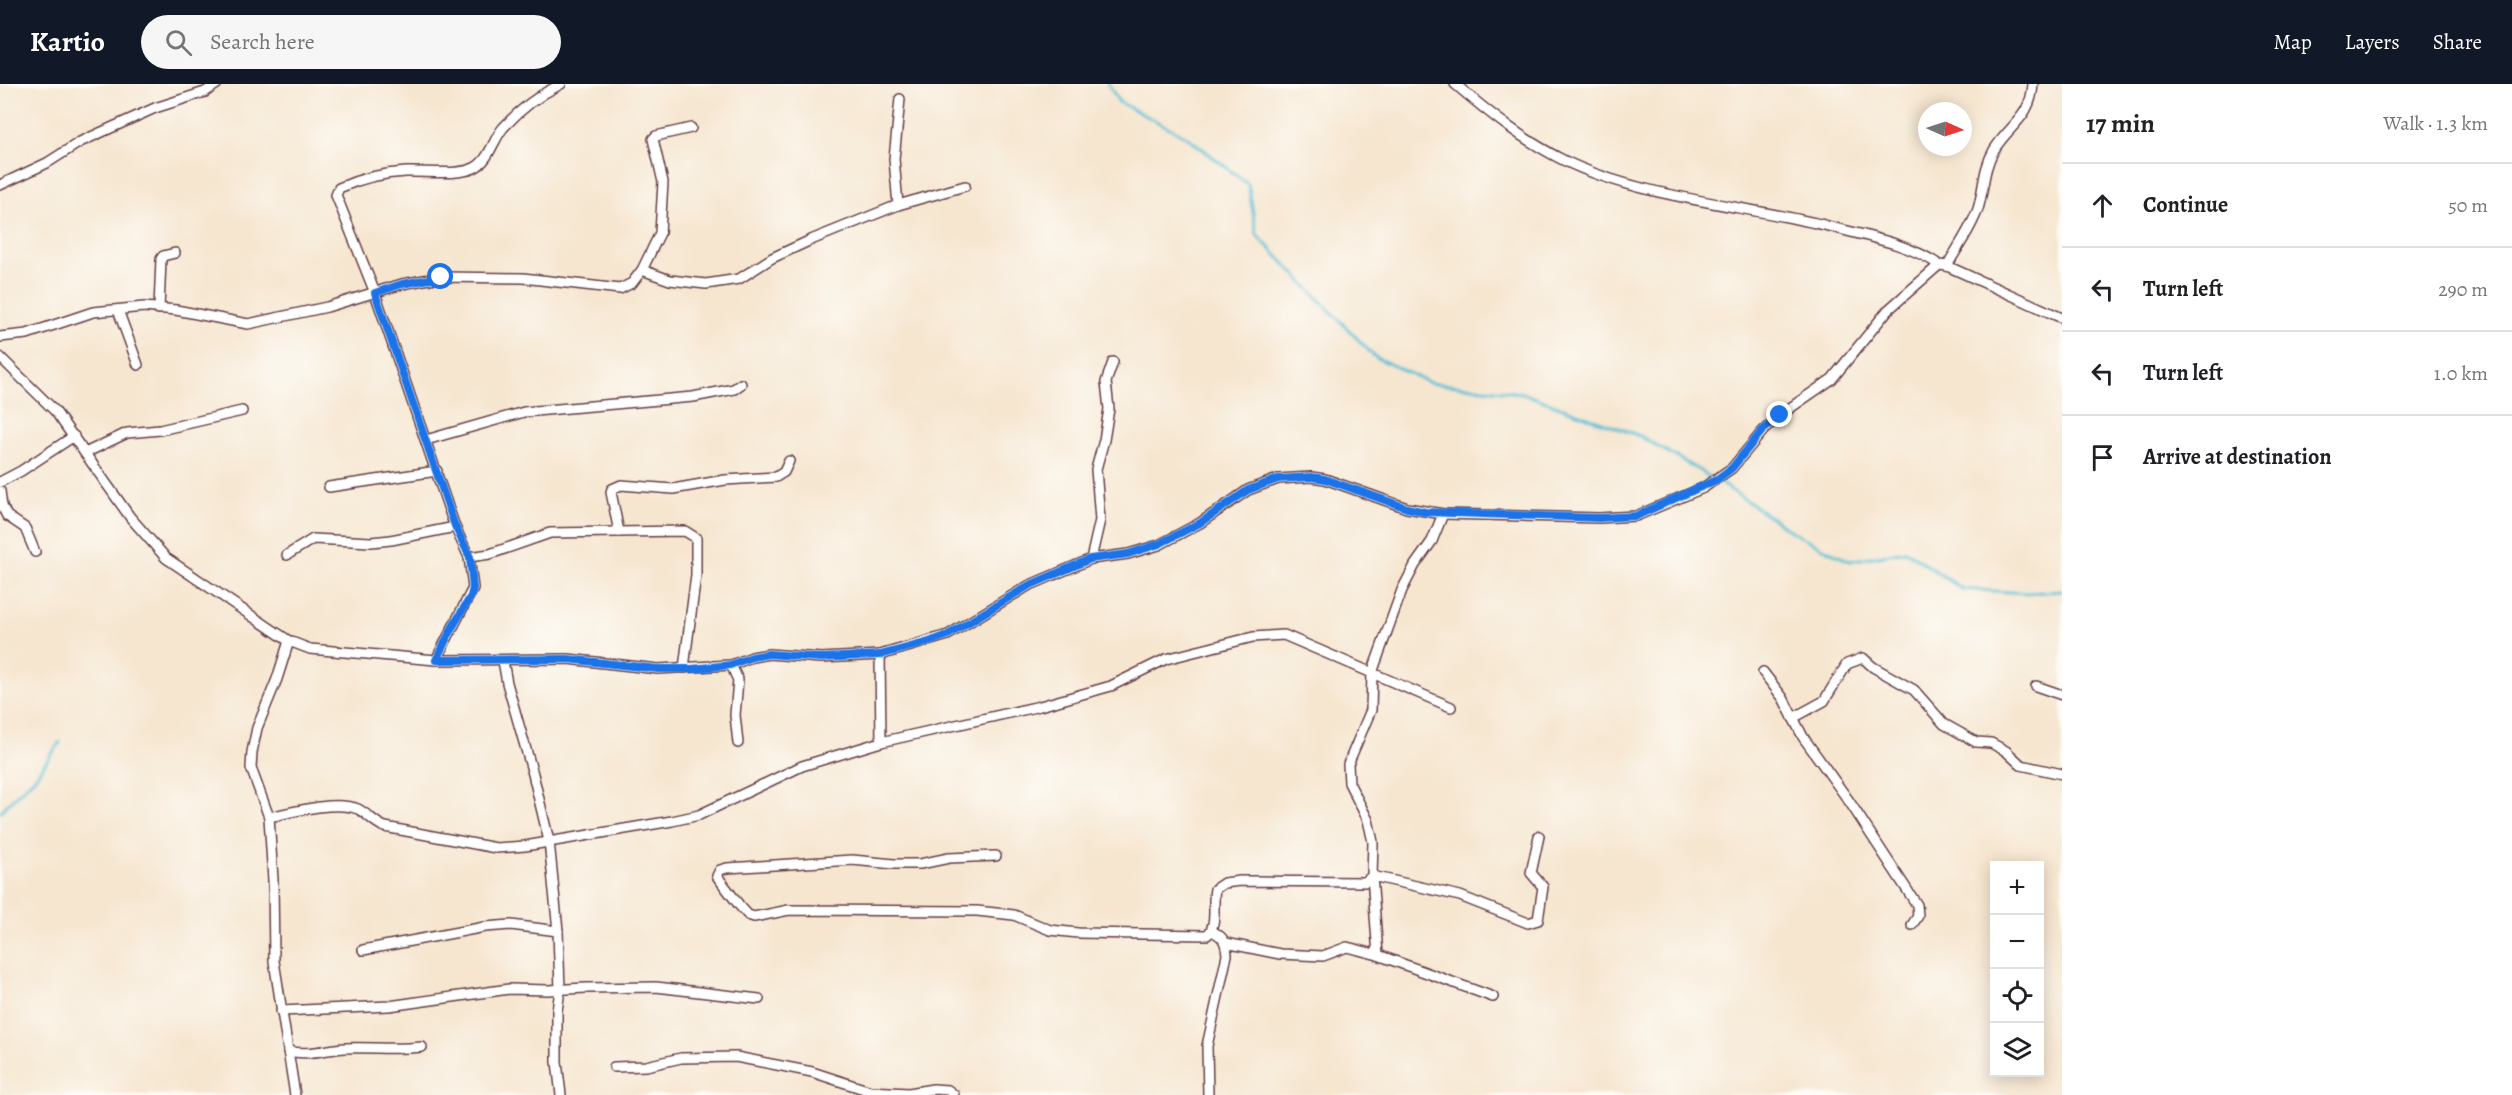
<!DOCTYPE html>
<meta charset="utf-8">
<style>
:root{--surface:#fff;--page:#f6f6f6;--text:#202124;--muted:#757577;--line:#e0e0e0;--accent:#111827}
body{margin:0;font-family:Alegreya,serif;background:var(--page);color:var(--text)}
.controls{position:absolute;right:18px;bottom:18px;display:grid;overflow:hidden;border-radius:0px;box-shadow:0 3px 15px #0003}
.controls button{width:54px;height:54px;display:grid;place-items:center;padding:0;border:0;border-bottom:2px solid var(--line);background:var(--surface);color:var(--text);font:30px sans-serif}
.compass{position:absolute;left:1918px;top:18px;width:54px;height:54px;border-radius:50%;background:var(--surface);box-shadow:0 3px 15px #0003;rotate:93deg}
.stop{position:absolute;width:18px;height:18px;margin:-14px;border:4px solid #1a73e8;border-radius:50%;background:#fff}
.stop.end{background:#1a73e8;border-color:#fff;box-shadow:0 2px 6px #0008}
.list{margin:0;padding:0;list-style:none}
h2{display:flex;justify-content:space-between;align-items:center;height:78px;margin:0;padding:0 24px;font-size:26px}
h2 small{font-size:20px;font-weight:400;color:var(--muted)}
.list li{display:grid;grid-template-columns:39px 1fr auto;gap:18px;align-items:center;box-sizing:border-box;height:84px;padding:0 24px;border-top:2px solid var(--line)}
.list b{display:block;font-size:22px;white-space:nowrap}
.list em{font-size:20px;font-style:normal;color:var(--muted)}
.icon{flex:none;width:33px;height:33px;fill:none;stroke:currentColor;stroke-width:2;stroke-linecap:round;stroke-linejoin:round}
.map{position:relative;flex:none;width:2062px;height:1011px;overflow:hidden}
header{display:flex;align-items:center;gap:36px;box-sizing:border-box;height:84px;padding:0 30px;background:var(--accent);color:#fff}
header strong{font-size:28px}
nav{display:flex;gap:33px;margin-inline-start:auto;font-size:21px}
.search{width:420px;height:54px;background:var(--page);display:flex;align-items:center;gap:15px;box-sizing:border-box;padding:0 21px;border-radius:33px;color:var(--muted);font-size:22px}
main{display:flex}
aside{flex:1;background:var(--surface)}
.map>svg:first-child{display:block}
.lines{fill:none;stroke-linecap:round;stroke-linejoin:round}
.stream{stroke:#57bed5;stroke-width:3}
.minor-casing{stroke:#643d44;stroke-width:12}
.minor{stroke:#fff;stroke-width:9}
.route{stroke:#1a73e8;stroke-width:8}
</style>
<header>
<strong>Kartio</strong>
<div class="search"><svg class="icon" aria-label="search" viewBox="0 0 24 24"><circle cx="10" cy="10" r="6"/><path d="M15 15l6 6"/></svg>Search here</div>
<nav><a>Map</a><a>Layers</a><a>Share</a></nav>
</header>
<main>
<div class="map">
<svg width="2062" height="1011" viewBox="0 0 2062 1011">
<rect width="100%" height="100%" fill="#fdfcf7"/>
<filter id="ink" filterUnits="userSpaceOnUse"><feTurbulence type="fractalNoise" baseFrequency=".0167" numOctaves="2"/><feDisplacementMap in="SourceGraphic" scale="12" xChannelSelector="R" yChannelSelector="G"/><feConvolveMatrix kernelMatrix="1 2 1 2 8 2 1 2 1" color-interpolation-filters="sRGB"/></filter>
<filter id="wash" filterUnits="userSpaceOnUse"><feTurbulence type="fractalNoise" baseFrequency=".008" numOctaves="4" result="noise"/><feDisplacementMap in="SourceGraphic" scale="24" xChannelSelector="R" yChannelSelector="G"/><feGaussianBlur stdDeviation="1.35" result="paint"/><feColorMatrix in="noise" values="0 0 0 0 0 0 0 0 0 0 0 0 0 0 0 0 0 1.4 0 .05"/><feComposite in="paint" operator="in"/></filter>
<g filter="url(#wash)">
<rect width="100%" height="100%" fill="#f6e6d0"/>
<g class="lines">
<!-- stream -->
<g class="stream">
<path d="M1108 0 1119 18 1187 53 1248 100 1257 151 1375 273 1430 299 1522 309 1640 352 1712 394"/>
<path d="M1718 397 1792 448 1849 477 1906 467 1962 505 2026 509 2062 507"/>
<path d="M0 728 36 692 60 658"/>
</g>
</g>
</g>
<g filter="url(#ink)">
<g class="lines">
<defs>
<g id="minor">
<path d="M1455 0C1489 29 1523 56 1563 76 1640 114 1744 121 1828 142 1861 151 1911 160 1939 181"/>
<path d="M0 101 47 79 80 58 155 24 205 8 217 0"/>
<path d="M898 121 894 75 900 15"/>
<path d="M1947 182C1957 164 1971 145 1978 125 1984 105 1983 85 1994 66 2009 41 2031 34 2033 0"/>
<path d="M642 186 670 196 706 200 739 195 772 174 811 156 898 121 965 102"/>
<path d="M159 225 161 175 163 172 175 169"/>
<path d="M118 226 138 281"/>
<path d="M0 253 27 250 93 228 144 223 176 226 248 240 327 223 402 200 441 193 523 194 620 205 632 199 642 186 660 149 663 98 653 55 656 52 691 44"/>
<path d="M0 273 55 327 130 433 166 474 289 557 310 565 436 576 568 575 658 585 731 581 752 573 769 570 821 574 880 571 948 551 1028 502 1091 475 1128 470 1159 461 1200 439 1248 406 1278 395 1311 393 1325 395 1407 424 1443 430 1599 434 1636 432 1703 404 1732 384 1763 347 1780 331 1832 295 1888 226 1939 181 1947 182 2062 234"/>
<path d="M426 356 524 328 693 313 734 305 741 300"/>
<path d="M85 369 127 349 160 346 242 327"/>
<path d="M0 398 21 387 74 352"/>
<path d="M329 403 437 387"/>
<path d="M0 407 2 422 7 432 25 444 35 468"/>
<path d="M619 448 611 408 612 405 621 401 673 405 725 396 776 393 784 388 789 377"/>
<path d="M287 471 313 455 371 458 391 456 455 443"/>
<path d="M469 473 490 470 550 449 685 447 696 454V491L684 584"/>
<path d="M1091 475 1100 436 1096 385 1104 356 1109 325 1106 298 1113 278"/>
<path d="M289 557 277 595 257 644 252 668 251 684 269 733 273 796 274 877 295 1011"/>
<path d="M880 571 881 658"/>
<path d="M436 576 473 504 469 473 455 443 375 209 336 111 339 104C359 95 384 89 406 88 425 87 457 92 474 84 489 77 493 56 503 44 520 25 539 11 561 0"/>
<path d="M503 577 507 599 533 690 549 757 558 847 560 906 557 927V978L561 1011"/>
<path d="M731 581 738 596 735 631 738 659"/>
<path d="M1763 588 1783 614 1803 653 1849 717 1917 821 1918 832 1912 841"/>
<path d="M2036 602 2062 611"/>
<path d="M1793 634 1824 617 1847 580 1863 574 1873 583 1914 606 1944 640 1976 658 1991 659 2006 667 2021 681 2062 690"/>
<path d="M269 733C292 728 335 716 358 725 368 730 374 739 385 743L496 764 525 762 672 737 699 731 802 682 881 658 1040 622 1111 602 1166 575 1253 553 1284 551 1451 623"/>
<path d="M996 772 949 774 920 780H894L852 776 727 784 720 786 717 792 739 821 748 831 754 833 789 826 977 827 1014 831 1050 846 1078 849 1207 851C1218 842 1212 819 1215 805L1224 799 1240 797 1365 798 1372 792 1373 758 1368 736 1349 699 1348 680 1371 626 1372 589 1402 506 1415 481 1432 457 1443 430"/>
<path d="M1226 859 1280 870 1323 872 1347 863 1378 871"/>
<path d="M363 866 485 843 511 841 558 847"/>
<path d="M1493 913 1378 871 1372 792 1460 812 1528 839 1538 836 1543 803 1531 789 1539 752"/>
<path d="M281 927 389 922 509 905 548 906 586 904 656 903 759 915"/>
<path d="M288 967C308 972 326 965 345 964 371 963 396 966 422 963"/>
<path d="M614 983 646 982 681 974 736 973 812 988 870 1007 909 1009 933 1005 948 1006 954 1011"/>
<path d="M1208 1011 1207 962 1227 871C1226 858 1224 853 1212 847"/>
</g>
</defs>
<!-- minor casing -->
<use href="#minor" class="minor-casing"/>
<!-- minor -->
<use href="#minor" class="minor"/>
</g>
</g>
<g class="lines" filter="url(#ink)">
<!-- route -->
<path class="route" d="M441 193 402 200 375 209 455 442 470 473 473 504 471 512 452 544 436 576 568 575 658 585H692L730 581 752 573 769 570 821 574 880 571 929 558 948 551 1028 502 1090 475 1128 470 1159 460 1200 439 1248 406 1278 395 1311 393 1325 395 1407 424 1425 428 1599 434 1636 432 1716 396 1732 384 1762 347 1780 331"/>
</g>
</svg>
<div class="controls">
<button>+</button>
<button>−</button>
<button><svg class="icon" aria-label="locate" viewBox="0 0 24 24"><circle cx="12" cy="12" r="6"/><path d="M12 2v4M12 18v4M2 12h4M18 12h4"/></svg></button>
<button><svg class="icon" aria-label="layers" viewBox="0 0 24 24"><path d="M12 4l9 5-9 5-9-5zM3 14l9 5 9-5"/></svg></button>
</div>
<svg class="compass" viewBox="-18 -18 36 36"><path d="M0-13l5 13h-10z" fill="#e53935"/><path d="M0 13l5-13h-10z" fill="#757577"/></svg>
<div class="stop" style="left:441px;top:193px"></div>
<div class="stop end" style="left:1780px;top:331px"></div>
</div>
<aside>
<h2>17 min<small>Walk · 1.3 km</small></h2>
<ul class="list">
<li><svg class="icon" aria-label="ahead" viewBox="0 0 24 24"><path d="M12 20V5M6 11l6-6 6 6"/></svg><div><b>Continue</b></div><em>50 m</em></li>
<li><svg class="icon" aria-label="left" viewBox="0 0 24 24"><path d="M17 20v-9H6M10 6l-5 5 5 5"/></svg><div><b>Turn left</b></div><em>290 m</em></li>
<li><svg class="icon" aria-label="left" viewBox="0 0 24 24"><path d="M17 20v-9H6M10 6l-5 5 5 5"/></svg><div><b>Turn left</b></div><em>1.0 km</em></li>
<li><svg class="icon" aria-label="arrive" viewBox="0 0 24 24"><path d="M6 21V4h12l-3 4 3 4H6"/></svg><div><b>Arrive at destination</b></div></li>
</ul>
</aside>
</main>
